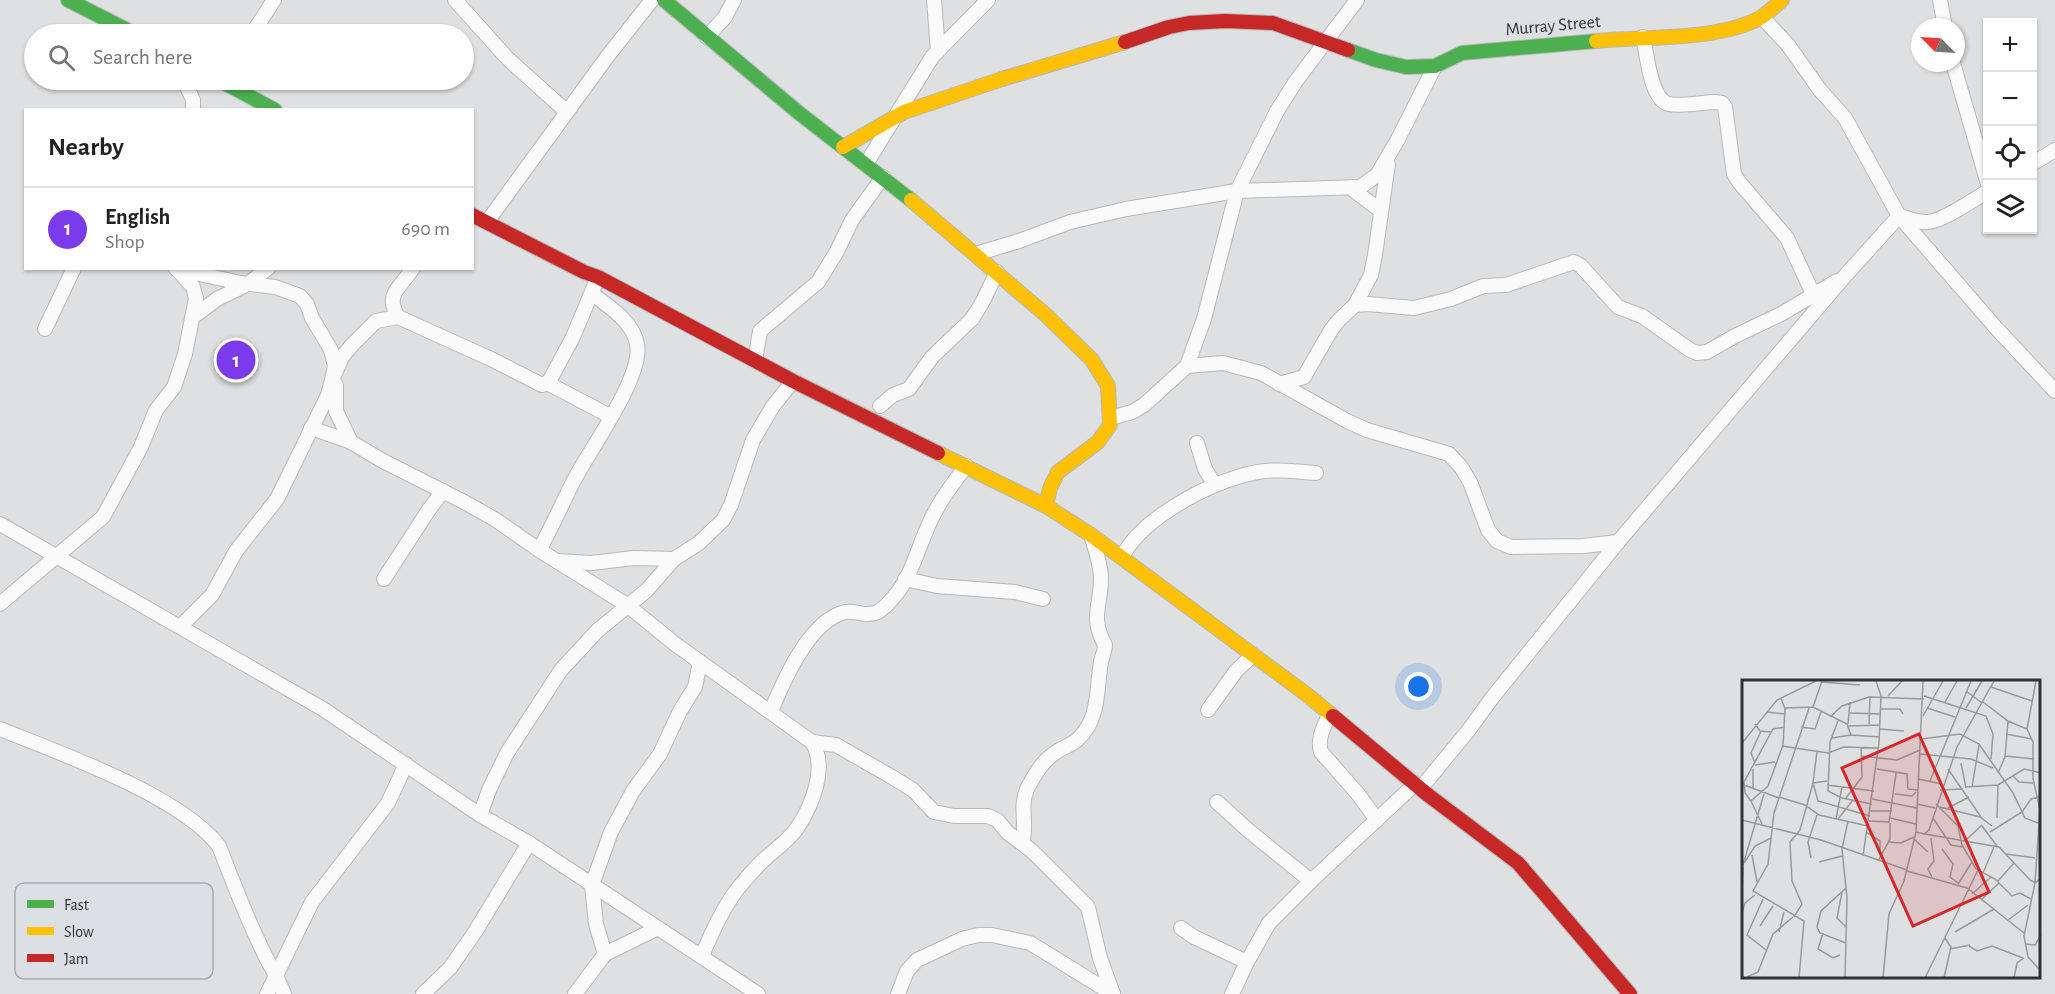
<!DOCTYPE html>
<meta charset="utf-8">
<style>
:root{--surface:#fff;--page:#f6f6f6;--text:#222;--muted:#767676;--line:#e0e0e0;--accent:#7c3aed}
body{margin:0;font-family:"Alegreya Sans",sans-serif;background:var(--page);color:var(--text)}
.controls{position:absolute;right:18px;top:18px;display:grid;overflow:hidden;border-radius:0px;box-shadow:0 2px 4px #0004}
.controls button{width:54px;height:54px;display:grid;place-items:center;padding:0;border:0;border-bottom:2px solid var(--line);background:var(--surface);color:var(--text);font:30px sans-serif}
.compass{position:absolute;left:1911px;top:18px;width:54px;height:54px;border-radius:50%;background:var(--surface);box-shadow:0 2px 4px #0004;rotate:294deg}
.you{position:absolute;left:1419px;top:687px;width:21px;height:21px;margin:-15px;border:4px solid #fff;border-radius:50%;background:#1a73e8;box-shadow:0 0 0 9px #1a73e833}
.badge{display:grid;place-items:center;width:39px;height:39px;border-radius:50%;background:var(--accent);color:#fff;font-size:20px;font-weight:700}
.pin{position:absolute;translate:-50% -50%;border:3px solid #fff;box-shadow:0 2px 6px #0006}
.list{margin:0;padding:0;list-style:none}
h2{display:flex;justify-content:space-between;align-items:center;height:78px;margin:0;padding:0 24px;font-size:26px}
h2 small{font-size:20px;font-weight:400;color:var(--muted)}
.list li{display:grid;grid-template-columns:39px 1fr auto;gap:18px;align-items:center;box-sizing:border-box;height:84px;padding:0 24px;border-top:2px solid var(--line)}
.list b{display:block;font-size:22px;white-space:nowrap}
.list p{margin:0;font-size:20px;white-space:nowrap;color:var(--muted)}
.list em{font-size:20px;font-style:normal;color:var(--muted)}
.icon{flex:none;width:33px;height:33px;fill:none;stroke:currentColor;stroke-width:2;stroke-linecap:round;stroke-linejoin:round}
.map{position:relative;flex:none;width:2055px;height:994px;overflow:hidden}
.search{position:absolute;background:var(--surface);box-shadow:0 2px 4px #0004;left:24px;top:24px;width:450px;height:66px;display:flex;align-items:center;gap:15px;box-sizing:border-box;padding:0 21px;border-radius:33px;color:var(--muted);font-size:22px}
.panel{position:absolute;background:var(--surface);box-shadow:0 2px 4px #0004;left:24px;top:108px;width:450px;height:162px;border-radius:0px}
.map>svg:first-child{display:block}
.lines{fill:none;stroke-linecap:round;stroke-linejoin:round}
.street-casing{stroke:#b6b8b9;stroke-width:16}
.fast-casing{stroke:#b6b8b9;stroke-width:16}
.slow-casing{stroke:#b6b8b9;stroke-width:16}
.jam-casing{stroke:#b6b8b9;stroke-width:16}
.street{stroke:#fafafb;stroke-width:14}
.fast{stroke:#4caf50;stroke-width:14}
.slow{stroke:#ffc107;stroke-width:14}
.jam{stroke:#c62828;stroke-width:14}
.labels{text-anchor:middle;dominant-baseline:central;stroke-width:5;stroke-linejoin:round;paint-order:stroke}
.street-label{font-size:18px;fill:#303233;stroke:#dce0e4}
.inset-road{fill:none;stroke:#989a9c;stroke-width:1.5}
.view{fill:#d62828;fill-opacity:0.15;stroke:#d62828;stroke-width:3}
.inset-edge{fill:none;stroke:#303233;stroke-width:3}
.key{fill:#dce0e4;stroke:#a8acaf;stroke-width:1.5}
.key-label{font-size:16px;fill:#303233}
</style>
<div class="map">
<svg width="2055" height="994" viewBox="0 0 2055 994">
<rect width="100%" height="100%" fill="#dee0e2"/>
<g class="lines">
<defs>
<g id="street">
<path d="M455 0 508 59 567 112"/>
<path d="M934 0 938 51"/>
<path d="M1940 0 1945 27"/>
<path d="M1762 17 1788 45 1820 90 1845 118 1899 216 1997 329 2055 391"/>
<path d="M252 34 274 0"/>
<path d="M707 37 725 17 734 0"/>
<path d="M1643 37C1647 53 1650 100 1669 104 1681 107 1703 102 1716 102L1722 103 1725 107 1734 174 1739 182 1787 238 1813 294"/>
<path d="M1953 63 1988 184"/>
<path d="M184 80 193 100V110"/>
<path d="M866 164 932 57 988 0"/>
<path d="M2032 164 2055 150"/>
<path d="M1352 189 1381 211"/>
<path d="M1899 216C1908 218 1918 223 1928 222 1943 221 1973 200 1988 191"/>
<path d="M487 222 607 57 652 0"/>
<path d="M976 254 1019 241 1070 222 1126 209 1237 191 1360 187 1377 175 1397 141 1435 66"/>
<path d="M176 269 241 283 275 287 300 296 307 304 312 318 331 350 335 366 332 380 336 385V411L351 442"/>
<path d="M1355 305 1368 304 1414 308 1451 299 1483 286 1506 285 1574 262 1581 266 1618 307 1642 316 1690 350 1697 353 1707 352 1735 336 1781 314 1837 281"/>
<path d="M193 317 217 299 248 284 268 268"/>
<path d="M398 317C384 293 401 288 413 268"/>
<path d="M45 329 74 268"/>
<path d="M755 361 760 331 818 282 836 253 852 220 883 177"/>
<path d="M1187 366 1223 363 1261 373 1347 421 1367 430 1449 454 1461 467 1470 482 1488 530 1497 541 1511 547 1583 546 1618 542"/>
<path d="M547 383 610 416"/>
<path d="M1279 384 1304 377 1331 330 1339 320 1355 305 1371 275 1375 255 1388 164"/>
<path d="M880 406 893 395 909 389 932 357 972 319 982 303 997 272"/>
<path d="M1111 418 1132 412 1144 405 1187 366 1204 319 1237 191 1277 111 1296 81 1357 0"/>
<path d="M311 428 351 442 383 461 466 503 496 520 539 550 627 605 675 644 812 742C828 767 812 806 797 828 789 840 777 848 767 857 755 867 746 879 736 891 721 911 711 934 702 956"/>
<path d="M1197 443 1205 469 1215 485"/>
<path d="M0 524 323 709 480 815 529 843 758 994"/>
<path d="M539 550C551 529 561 506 572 484 587 453 644 377 637 344 633 322 609 306 592 294"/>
<path d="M1122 557C1143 516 1219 476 1265 471 1281 469 1299 472 1316 473"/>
<path d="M557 561 591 563 634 558 674 559"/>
<path d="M384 579 428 511 443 491"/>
<path d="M905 579 937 586 1015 592 1043 599"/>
<path d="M0 604 103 517 141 447 156 410 174 387 185 354 196 298 193 287 176 268"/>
<path d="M181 626 212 595 236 551 277 499 328 395 332 380 342 357 353 344 376 321 398 317 491 359 542 385 547 383 551 378 573 337 598 277"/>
<path d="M1208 710 1236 671 1253 655"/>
<path d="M771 711C784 680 809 621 845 612 850 611 854 612 859 613 877 617 882 610 893 598 911 578 918 548 929 524 938 503 952 485 966 466"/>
<path d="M1329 715C1324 727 1317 738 1321 752L1358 794 1377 820"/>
<path d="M0 729C62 754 179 795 219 846 232 880 245 914 261 947 268 963 278 977 284 994"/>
<path d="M812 742 836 745 892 777 913 790 934 812 954 816H988L997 820 1008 833 1032 851 1088 907 1100 958 1113 994"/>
<path d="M1421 788 1468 731 1492 698 1618 542 1844 277 1899 216"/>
<path d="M1217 802 1249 831 1311 881"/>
<path d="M480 815 489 790 507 753 561 670 597 631 647 590 674 559 699 543 723 520 731 505 753 440 773 406 793 381"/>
<path d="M1022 843C1028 825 1019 808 1027 789 1034 776 1042 761 1055 753 1062 747 1071 746 1078 739 1100 719 1096 690 1101 662 1102 656 1105 651 1105 645 1089 616 1102 604 1101 576 1100 562 1095 548 1091 535"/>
<path d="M1181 928 1194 937 1247 962"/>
<path d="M605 954 596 924 592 885 611 832 633 791 660 754 680 711 695 687 700 662"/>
<path d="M267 994 312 902 388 803 406 764"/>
<path d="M423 994 450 968 475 932 529 843"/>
<path d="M575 994 605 954 658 928"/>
<path d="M898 994 907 971 917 960 962 939 978 935H992L1030 943 1113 994"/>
<path d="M1232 994 1247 962 1269 923 1311 881 1415 784"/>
</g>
<g id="fast">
<path d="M68 0 135 34"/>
<path d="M664 0 799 113 911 200"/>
<path d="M1348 50 1376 60 1406 67 1435 66 1462 53 1596 41"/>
<path d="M219 80 275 110"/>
</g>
<g id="slow">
<path d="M1596 41C1646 36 1717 41 1760 18 1768 13 1775 6 1782 0"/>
<path d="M843 147 904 112 1002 79 1125 42"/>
<path d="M911 200 1046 315 1092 360 1108 386 1110 425 1098 442 1058 472 1050 488 1046 506"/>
<path d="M938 453 1046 506 1091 535 1306 694 1333 716"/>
</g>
<g id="jam">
<path d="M1125 42 1169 27 1189 23 1225 21 1273 23 1348 50"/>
<path d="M472 215 584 272 598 277 793 381 938 453"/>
<path d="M1333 716 1428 795 1518 863 1630 994"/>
</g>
</defs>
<!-- street casing -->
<use href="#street" class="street-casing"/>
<!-- fast casing -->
<use href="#fast" class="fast-casing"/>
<!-- slow casing -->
<use href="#slow" class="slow-casing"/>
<!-- jam casing -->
<use href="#jam" class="jam-casing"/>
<!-- street -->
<use href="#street" class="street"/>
<!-- fast -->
<use href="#fast" class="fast"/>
<!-- slow -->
<use href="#slow" class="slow"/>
<!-- jam -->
<use href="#jam" class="jam"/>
</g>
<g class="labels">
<!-- street labels -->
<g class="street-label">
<text transform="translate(1553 26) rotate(-5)">Murray Street</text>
</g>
</g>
<!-- overview -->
<g transform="translate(1742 680)">
<rect width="298" height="298" fill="#dee0e2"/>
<path class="inset-road" d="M80 2 118 5M249 7 290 21M224 11 240 23M146 16 160 1M182 16 244 36 251 54 249 79M203 22 215 1M241 22 266 41 285 49 291 62V99L298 129 293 203 282 256 286 277 299 291M71 27 105 44 109 55 138 57M43 28 71 27 80 1M185 28 213 37M224 28 240 1M139 29H158L161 34M25 32 43 34M108 33 139 34M181 36 201 1M88 37 100 26 127 17 182 19M96 41 88 62 86 111 100 118 130 124M13 44 18 51 29 52M106 44 108 22M127 44 128 16M106 46 138 45M59 47 73 49 79 32M138 49 162 51M285 49 294 1M264 54 290 59M90 58 109 55M179 59 218 54 237 64 271 113 283 138 296 143M0 63 35 20 74 1M40 66 86 73 102 67 137 68M75 71 71 103 76 121 128 136M178 74 229 79 251 88M120 76 155 80 178 70M263 76 292 79M13 83 9 73 19 51M219 83 224 108M13 85 33 82M11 89V109M135 89 165 94 166 109 176 110M206 89 239 137M256 93 263 77 266 41M271 96 277 102 291 103M176 99 200 104M188 101 229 1M2 105 37 118M85 105 132 111M224 107 256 105 282 89 299 93M230 107 237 65M198 110 221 109M153 114 170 116 174 112M37 117 63 125 77 135 126 146M104 118 120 97 119 68M130 119 175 128M9 121 3 113 2 102 31 49 43 47M175 124 193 128M194 124 216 146 220 165 234 189 253 199 270 216 278 213 289 219M198 127 238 137 250 146M206 128 227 117M127 131H150M148 138 174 144M191 138 209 165 221 167M255 138 256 105M94 139 100 107M96 139 111 120M0 140 79 160 165 190M127 141 147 142 154 93M20 144 9 121 26 106 41 65 43 29 39 18M240 146 255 166M124 152 138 161V173M174 152 182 154 187 150 215 67 252 1M248 152 280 132 289 119 299 116M183 154 257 167 288 200 293 203 299 198M189 158 192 181 186 189 190 197M172 159 186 172M225 159 240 145M147 162 159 163 172 157M200 169 211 184 208 197 216 203M264 174 293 178M10 175 15 202M121 176 137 63 139 16 134 1M69 178 66 162 75 135M136 181 148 159V143M77 182 100 176M2 183 13 166 29 158M0 188 22 114M165 191 225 208 282 253M241 193 252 167M256 201 272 183M216 204 230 182M0 210 1 187M100 212 95 238 105 248M230 214 249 197M21 219 5 255 24 270M239 220 257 203M0 233 3 223 13 215M52 237 60 224 50 201 48 162 58 150 71 103 85 101M266 240 286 225M18 246 31 226M37 252 42 232M213 252 252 229M81 253 76 269 91 278 98 275M104 263 78 253 75 247 79 231 104 208M283 264 293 265 299 255M227 266 235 271 250 266 281 278M208 269 228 265M5 297 16 292 31 254 51 237M57 298 62 241 11 211 26 184 32 133 67 28M103 298 105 218 100 169 106 141M141 298 147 234 162 201 174 152 181 1M183 298 236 190M202 298 209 267 203 258M272 298 275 283 282 278"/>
<path class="view" d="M177 54 247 212 171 246 100 88Z"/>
<rect width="298" height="298" class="inset-edge"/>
</g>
<!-- legend -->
<rect x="15" y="883" width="198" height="96" rx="9" class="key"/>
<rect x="27" y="900" width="27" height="8" fill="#4caf50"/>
<rect x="27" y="927" width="27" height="8" fill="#ffc107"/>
<rect x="27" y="954" width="27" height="8" fill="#c62828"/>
<g class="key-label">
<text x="64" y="910">Fast</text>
<text x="64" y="937">Slow</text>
<text x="64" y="964">Jam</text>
</g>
</svg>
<div class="controls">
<button>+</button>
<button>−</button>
<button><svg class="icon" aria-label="locate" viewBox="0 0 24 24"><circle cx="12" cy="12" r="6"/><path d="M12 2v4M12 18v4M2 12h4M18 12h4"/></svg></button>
<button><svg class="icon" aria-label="layers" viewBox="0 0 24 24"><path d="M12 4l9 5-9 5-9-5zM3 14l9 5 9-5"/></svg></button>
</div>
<svg class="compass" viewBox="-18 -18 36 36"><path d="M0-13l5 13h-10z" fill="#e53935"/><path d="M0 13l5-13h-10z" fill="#767676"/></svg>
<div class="you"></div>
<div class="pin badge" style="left:236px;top:360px">1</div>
<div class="search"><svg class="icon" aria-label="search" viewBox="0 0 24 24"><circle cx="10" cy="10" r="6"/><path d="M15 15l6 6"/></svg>Search here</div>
<section class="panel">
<h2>Nearby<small></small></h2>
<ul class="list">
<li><span class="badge">1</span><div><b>English</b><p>Shop</p></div><em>690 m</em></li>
</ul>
</section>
</div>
